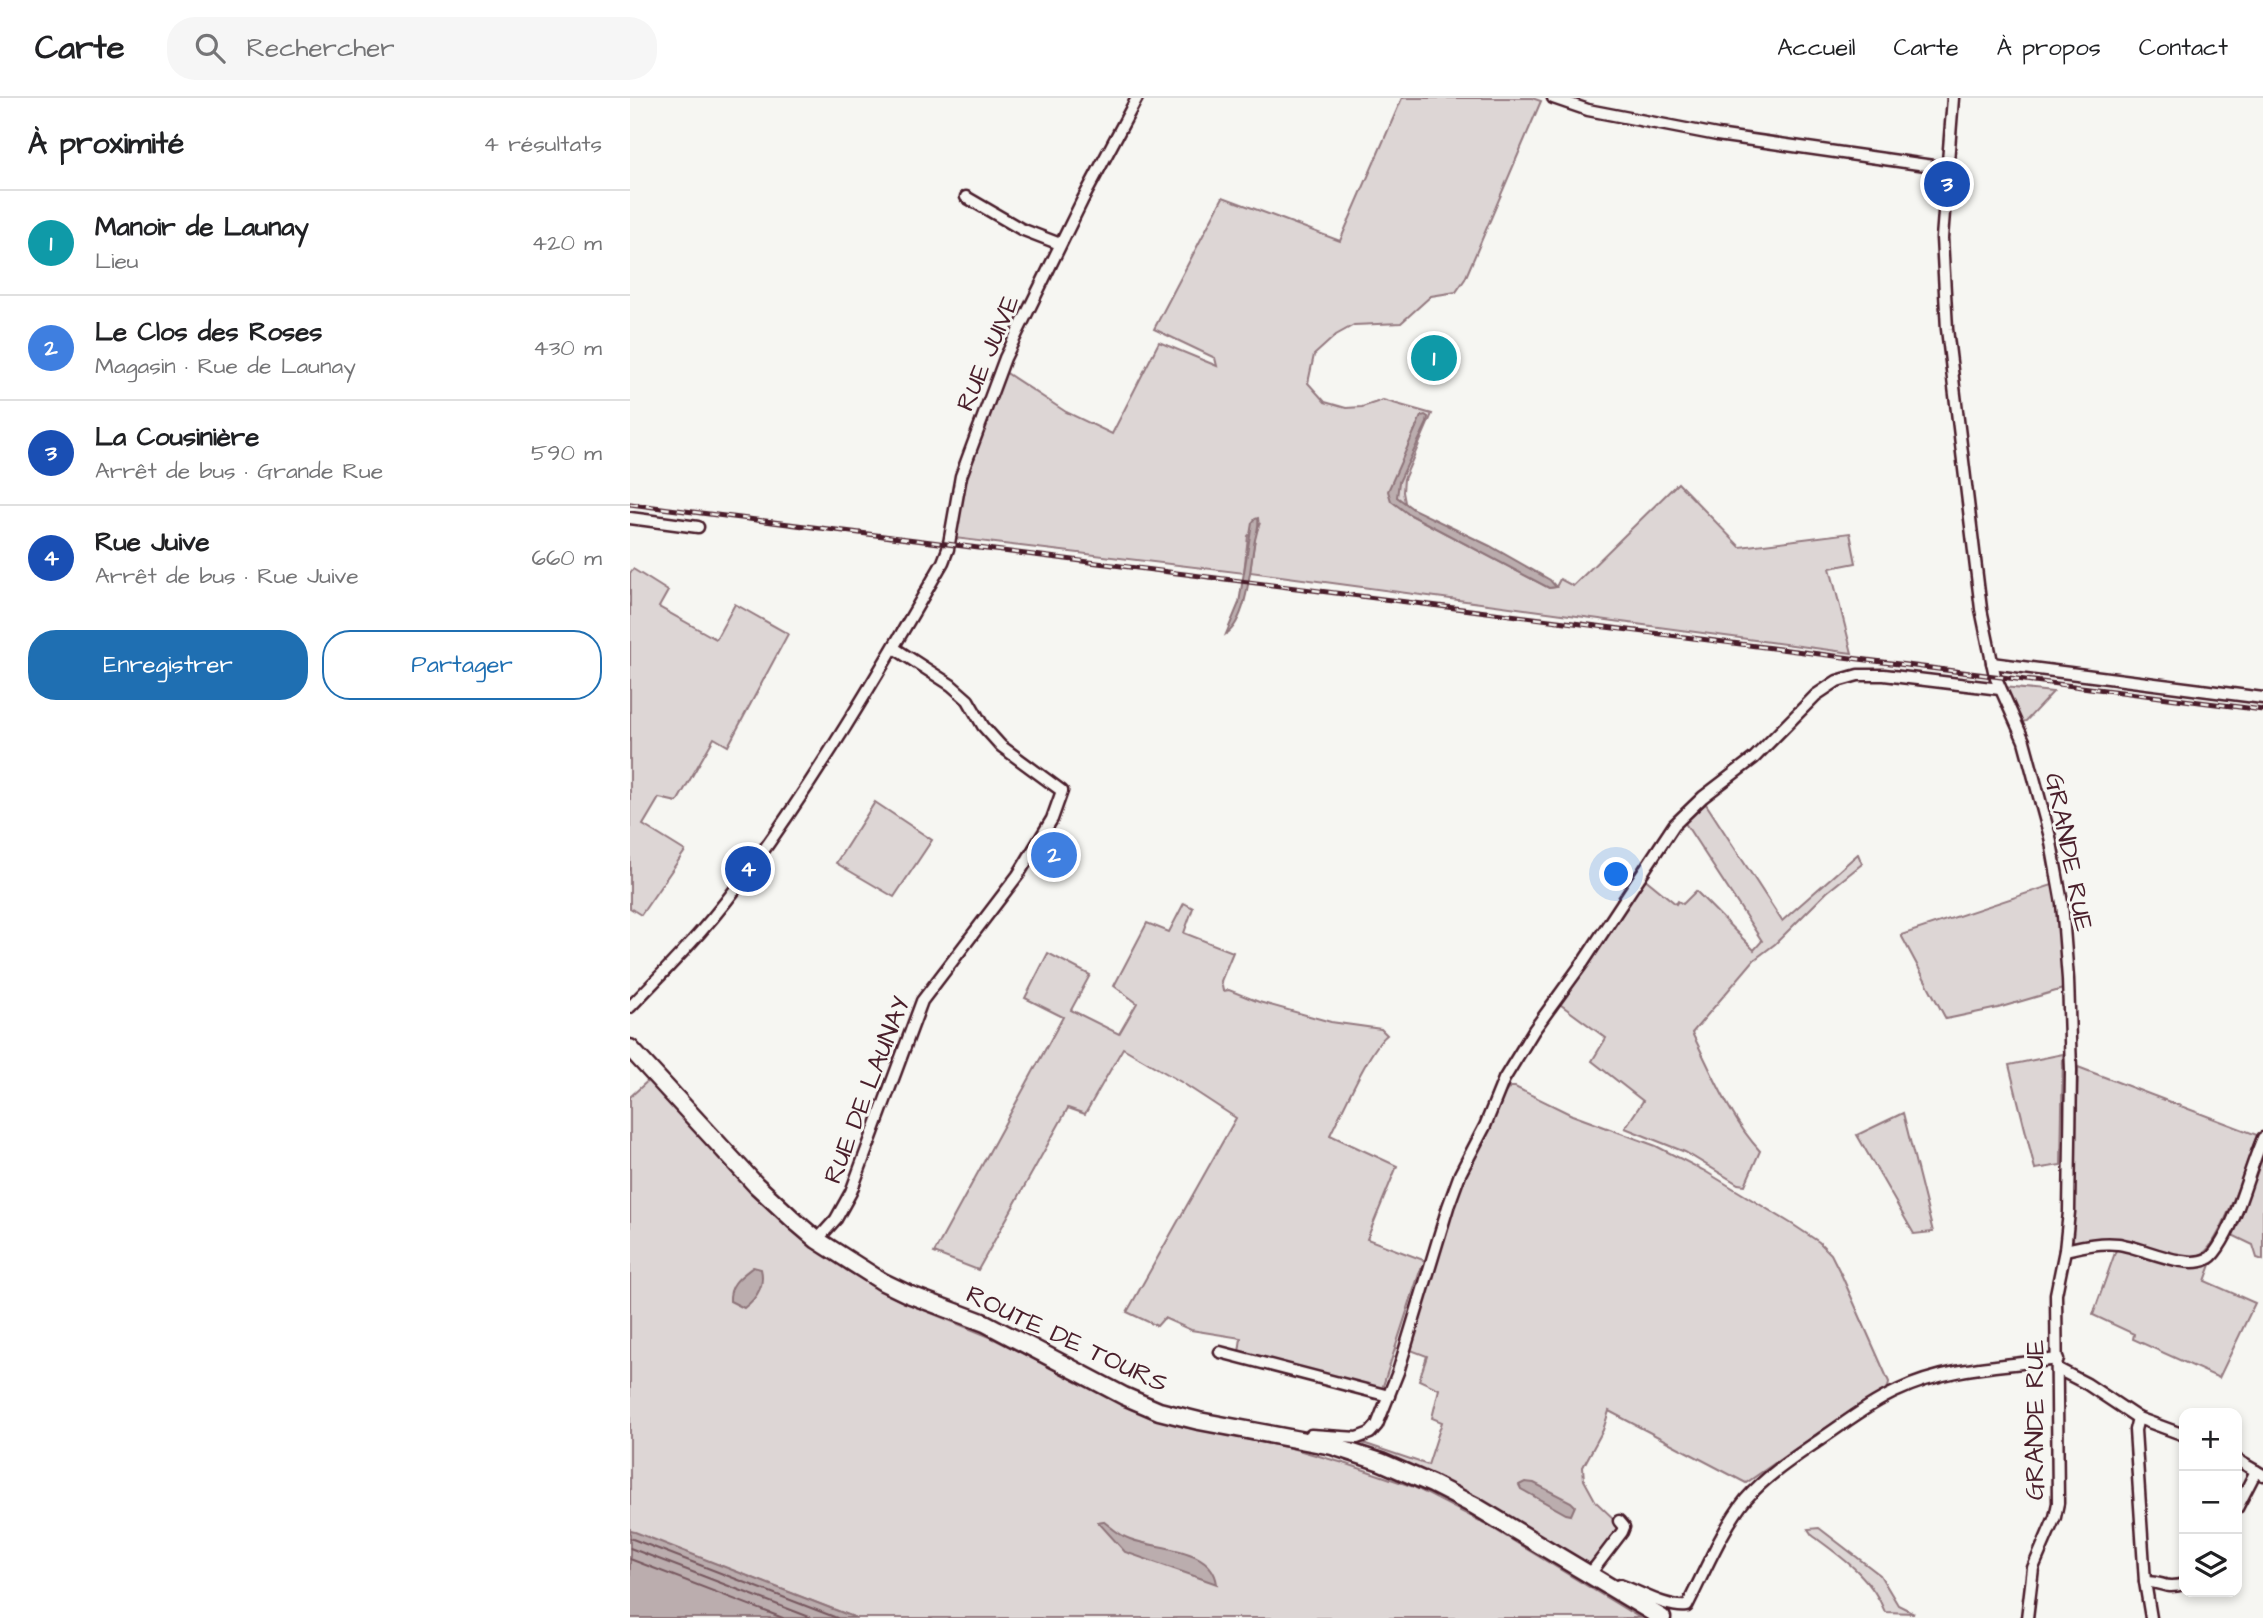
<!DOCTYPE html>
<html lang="fr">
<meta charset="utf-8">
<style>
:root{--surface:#fff;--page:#f6f6f6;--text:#202124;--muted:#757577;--line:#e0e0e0;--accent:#1f6fb2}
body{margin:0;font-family:"Architects Daughter",sans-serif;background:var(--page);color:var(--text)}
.controls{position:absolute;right:21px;bottom:21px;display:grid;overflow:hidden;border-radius:14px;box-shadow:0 4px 10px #0003}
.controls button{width:63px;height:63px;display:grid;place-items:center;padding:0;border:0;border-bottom:2px solid var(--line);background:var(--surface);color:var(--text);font:35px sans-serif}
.you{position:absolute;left:987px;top:777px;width:24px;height:24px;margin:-18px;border:5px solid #fff;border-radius:50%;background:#1a73e8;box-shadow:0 0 0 10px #1a73e833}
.badge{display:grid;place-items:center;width:46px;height:46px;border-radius:50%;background:var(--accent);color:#fff;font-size:23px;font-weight:700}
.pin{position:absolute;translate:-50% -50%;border:4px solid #fff;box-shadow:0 2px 7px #0006}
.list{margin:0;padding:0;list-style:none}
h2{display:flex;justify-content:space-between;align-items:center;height:91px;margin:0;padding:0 28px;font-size:30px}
h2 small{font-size:23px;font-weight:400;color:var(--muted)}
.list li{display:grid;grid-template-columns:46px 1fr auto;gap:21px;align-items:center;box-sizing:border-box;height:105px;padding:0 28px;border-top:2px solid var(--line)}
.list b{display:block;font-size:26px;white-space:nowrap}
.list p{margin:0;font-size:23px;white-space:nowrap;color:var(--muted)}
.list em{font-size:23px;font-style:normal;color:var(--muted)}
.actions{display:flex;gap:14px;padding:21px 28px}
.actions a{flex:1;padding:16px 0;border:2px solid var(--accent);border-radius:28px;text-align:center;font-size:24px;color:var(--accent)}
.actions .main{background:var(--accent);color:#fff}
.icon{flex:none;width:38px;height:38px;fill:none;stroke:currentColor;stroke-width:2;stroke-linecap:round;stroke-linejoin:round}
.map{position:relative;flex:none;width:1633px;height:1520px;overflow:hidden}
header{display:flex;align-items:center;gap:42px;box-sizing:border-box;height:98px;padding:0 35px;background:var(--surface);border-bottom:2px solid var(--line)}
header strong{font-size:33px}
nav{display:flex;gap:38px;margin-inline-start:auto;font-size:24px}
.search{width:490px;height:63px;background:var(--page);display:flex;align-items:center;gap:18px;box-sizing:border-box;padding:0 24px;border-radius:28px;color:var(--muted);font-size:26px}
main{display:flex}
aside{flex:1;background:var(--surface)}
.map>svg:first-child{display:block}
.green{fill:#ddd6d5;stroke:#947a80;stroke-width:2}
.water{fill:#bbadae;stroke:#8e747a;stroke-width:2}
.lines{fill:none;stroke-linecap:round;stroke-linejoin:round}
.shore{stroke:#77585f;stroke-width:2}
.minor-casing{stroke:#4a1f2b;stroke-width:15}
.primary-casing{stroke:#4a1f2b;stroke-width:21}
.minor{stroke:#f6f6f2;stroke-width:10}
.primary{stroke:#f6f6f2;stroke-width:16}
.rail-casing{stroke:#4a1f2b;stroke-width:5}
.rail{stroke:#f6f6f2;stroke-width:2.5;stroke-dasharray:8;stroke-linecap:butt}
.labels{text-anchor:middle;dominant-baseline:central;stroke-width:6;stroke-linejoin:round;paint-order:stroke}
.street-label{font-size:26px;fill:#4a1f2b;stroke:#f6f6f2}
</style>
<header>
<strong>Carte</strong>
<div class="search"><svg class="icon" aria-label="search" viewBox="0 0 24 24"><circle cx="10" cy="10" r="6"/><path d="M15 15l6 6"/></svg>Rechercher</div>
<nav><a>Accueil</a><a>Carte</a><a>À propos</a><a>Contact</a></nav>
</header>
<main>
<aside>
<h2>À proximité<small>4 résultats</small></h2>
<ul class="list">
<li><span class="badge" style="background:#0f9aa8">1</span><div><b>Manoir de Launay</b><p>Lieu</p></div><em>420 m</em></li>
<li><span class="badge" style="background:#3f7fe0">2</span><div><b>Le Clos des Roses</b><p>Magasin · Rue de Launay</p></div><em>430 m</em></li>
<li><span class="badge" style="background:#1a4fb4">3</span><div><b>La Cousinière</b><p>Arrêt de bus · Grande Rue</p></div><em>590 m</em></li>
<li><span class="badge" style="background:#1a4fb4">4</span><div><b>Rue Juive</b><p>Arrêt de bus · Rue Juive</p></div><em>660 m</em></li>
</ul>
<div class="actions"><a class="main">Enregistrer</a><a>Partager</a></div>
</aside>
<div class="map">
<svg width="1633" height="1520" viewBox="0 0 1633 1520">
<rect width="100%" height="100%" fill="#f6f6f2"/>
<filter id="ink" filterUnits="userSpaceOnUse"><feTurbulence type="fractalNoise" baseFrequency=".0143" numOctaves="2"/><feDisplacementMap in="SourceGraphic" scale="14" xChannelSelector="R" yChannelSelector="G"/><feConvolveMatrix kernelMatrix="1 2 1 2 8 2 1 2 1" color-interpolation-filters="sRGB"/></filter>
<g filter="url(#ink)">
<!-- green -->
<g class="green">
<path d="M772 0H902L911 3 835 181 826 194 801 198 771 225 724 227 706 237 684 257 678 285 695 304 716 310 732 309 753 302 802 316 774 381 773 394 777 415 919 490 926 489 930 481 943 488 1048 385 1110 449 1220 435 1226 465 1200 470 1222 555 620 474 625 438 630 425 618 438 614 475 324 440 334 387 344 352 375 274 436 314 482 336 529 244 587 268 585 260 524 231 593 99 710 143Z"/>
<path d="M3 471 38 493 29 509 86 541 105 506 158 536 98 648 84 640 47 704 29 700 13 727 55 753 11 817 0 810V475Z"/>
<path d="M1374 589 1423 594 1396 623 1390 625Z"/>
<path d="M245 704 302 742 264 799 206 765Z"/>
<path d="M1076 706 1152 823 1228 756 1232 766 1197 794 1145 846 1124 862 1062 935C1082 974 1100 1021 1130 1053L1115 1087 1108 1086 1055 1054 995 1030 1013 1003 962 963 976 940 927 904 1014 780 1046 806 1048 803 1053 806 1066 793 1124 852 1132 843 1053 722Z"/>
<path d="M1425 786 1433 891 1368 910 1316 921 1271 837Z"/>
<path d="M554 805 563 810 554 835 603 854 591 883 593 893 599 892 629 904 701 924 751 931 757 937C739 951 712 1014 700 1037L767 1068 737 1141 796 1163 790 1173 752 1291 609 1254 611 1240 561 1232 534 1220 527 1228 497 1214 606 1020 551 984 493 950 455 1016 438 1010 348 1172 304 1155 433 919 395 900 418 855 460 877 441 912 489 936 507 905 484 888 517 825 539 834Z"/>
<path d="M1433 956 1431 1067 1405 1071 1379 967Z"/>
<path d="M1448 969 1627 1037C1618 1060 1591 1149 1570 1157 1552 1163 1520 1148 1502 1144 1482 1141 1462 1141 1443 1144Z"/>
<path d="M21 980 117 1089 216 1172 267 1201 360 1239 514 1316 554 1329 661 1350 717 1366 784 1389 854 1425 1010 1520H226L0 1433V999Z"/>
<path d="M880 989H885L942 1017 1026 1048 1073 1072 1162 1126 1189 1144 1201 1156 1212 1178 1259 1284 1258 1290 1226 1309 1116 1385 979 1313 973 1332 953 1369 954 1382 966 1404 985 1422 989 1429 988 1436 970 1459 960 1466 890 1425 791 1373 701 1341 736 1346 798 1367 812 1324 802 1320 809 1291 789 1282 797 1258 778 1251 788 1226 826 1097 874 996Z"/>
<path d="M1273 1015 1303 1134 1284 1136 1227 1037Z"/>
<path d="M1633 1054V1162L1627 1160 1623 1147 1598 1135Z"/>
<path d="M1487 1149 1582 1164 1575 1183 1625 1205 1589 1280 1503 1241 1504 1236 1463 1217Z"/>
<path d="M1189 1430 1250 1477 1268 1507 1284 1515 1255 1514C1241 1478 1212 1460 1182 1437L1178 1431Z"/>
</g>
<!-- water -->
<g class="water">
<path d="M795 317 798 319 797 325 769 384 767 399 783 411 860 448 920 482 926 489 919 490 777 415 761 403 758 393 791 318Z"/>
<path d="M628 420C630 429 625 438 624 447 620 471 617 522 596 536L609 505 622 425 625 421Z"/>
<path d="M123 1169 131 1171C135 1187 127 1200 114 1210L100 1203C99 1186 110 1179 123 1169Z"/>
<path d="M895 1384 904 1385 941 1404 945 1408 941 1417 936 1416 891 1391 889 1387Z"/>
<path d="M473 1423C481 1429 490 1438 500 1441 527 1452 582 1448 587 1486L495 1454 468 1424Z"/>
<path d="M0 1433 5 1434 226 1520H0Z"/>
</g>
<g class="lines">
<!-- shore -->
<g class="shore">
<path d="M0 1440 207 1520"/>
<path d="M0 1450 182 1520"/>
<path d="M0 1461 153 1520"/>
</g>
<defs>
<g id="minor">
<path d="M923 0 958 12 1087 37 1317 70"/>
<path d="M1323 0 1312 140 1317 231 1351 511 1365 578 1394 643 1420 739 1432 805 1438 881 1441 972 1439 1114 1435 1152 1426 1196 1428 1405 1425 1419 1403 1470 1397 1520"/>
<path d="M336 99 391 131 430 146"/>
<path d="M0 420 68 429"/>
<path d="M1362 565 1633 600"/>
<path d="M0 909C37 871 75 832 107 789 184 686 249 575 313 464L318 451 331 378 375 260 452 103 507 0"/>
<path d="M187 1142 206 1121 221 1094 292 903 388 777 422 721 432 693 371 648 353 628 338 602 321 587 264 550"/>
<path d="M1435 1152C1453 1148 1470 1144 1488 1146 1512 1149 1555 1172 1577 1161 1581 1160 1586 1153 1588 1150 1609 1119 1618 1074 1633 1040"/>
<path d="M590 1254 759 1298"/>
<path d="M1428 1271 1457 1286 1508 1320 1554 1337"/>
<path d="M1508 1320 1505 1332 1515 1484 1521 1520"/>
<path d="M677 1341 681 1337 727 1340 740 1335 747 1327 768 1274 818 1109 830 1076 855 1028 874 981 904 932 954 863 1044 727 1073 699 1124 660 1186 597 1207 583 1228 577H1254L1370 591"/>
<path d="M1607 1362 1633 1377"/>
<path d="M1607 1410 1626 1373"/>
<path d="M960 1476 992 1434 994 1429 989 1423"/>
<path d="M1515 1484C1534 1483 1532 1492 1554 1486"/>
<path d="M985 1489 990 1487C1011 1494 1035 1510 1057 1508 1074 1475 1093 1429 1116 1401 1137 1377 1165 1359 1191 1341 1215 1325 1240 1305 1267 1293 1317 1269 1373 1268 1428 1261"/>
</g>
<path id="primary" d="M0 950 126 1087 167 1125 187 1142 253 1184 278 1196 355 1225 494 1298 529 1313 569 1323 702 1348 751 1364 802 1386 845 1408 1032 1520"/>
</defs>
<!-- minor casing -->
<use href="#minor" class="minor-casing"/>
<!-- primary casing -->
<use href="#primary" class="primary-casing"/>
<!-- minor -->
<use href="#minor" class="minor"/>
<!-- primary -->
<use href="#primary" class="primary"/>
<defs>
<path id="rail" d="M0 406 1633 612"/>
</defs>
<!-- rail casing -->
<use href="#rail" class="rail-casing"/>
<!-- rail -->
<use href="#rail" class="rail"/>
</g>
</g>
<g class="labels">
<!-- street labels -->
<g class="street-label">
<text transform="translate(358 255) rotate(-67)">RUE JUIVE</text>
<text transform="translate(1439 754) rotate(79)">GRANDE RUE</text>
<text transform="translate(237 992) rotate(-69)">RUE DE LAUNAY</text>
<text transform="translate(437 1241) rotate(25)">ROUTE DE TOURS</text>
<text transform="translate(1405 1322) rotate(-90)">GRANDE RUE</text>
</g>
</g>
</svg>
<div class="controls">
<button>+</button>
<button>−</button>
<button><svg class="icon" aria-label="layers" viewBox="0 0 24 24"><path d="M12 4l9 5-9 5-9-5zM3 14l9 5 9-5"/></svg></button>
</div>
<div class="you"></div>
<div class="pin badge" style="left:804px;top:260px;background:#0f9aa8">1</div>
<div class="pin badge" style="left:424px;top:757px;background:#3f7fe0">2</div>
<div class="pin badge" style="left:1317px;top:86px;background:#1a4fb4">3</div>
<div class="pin badge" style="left:118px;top:771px;background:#1a4fb4">4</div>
</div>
</main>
